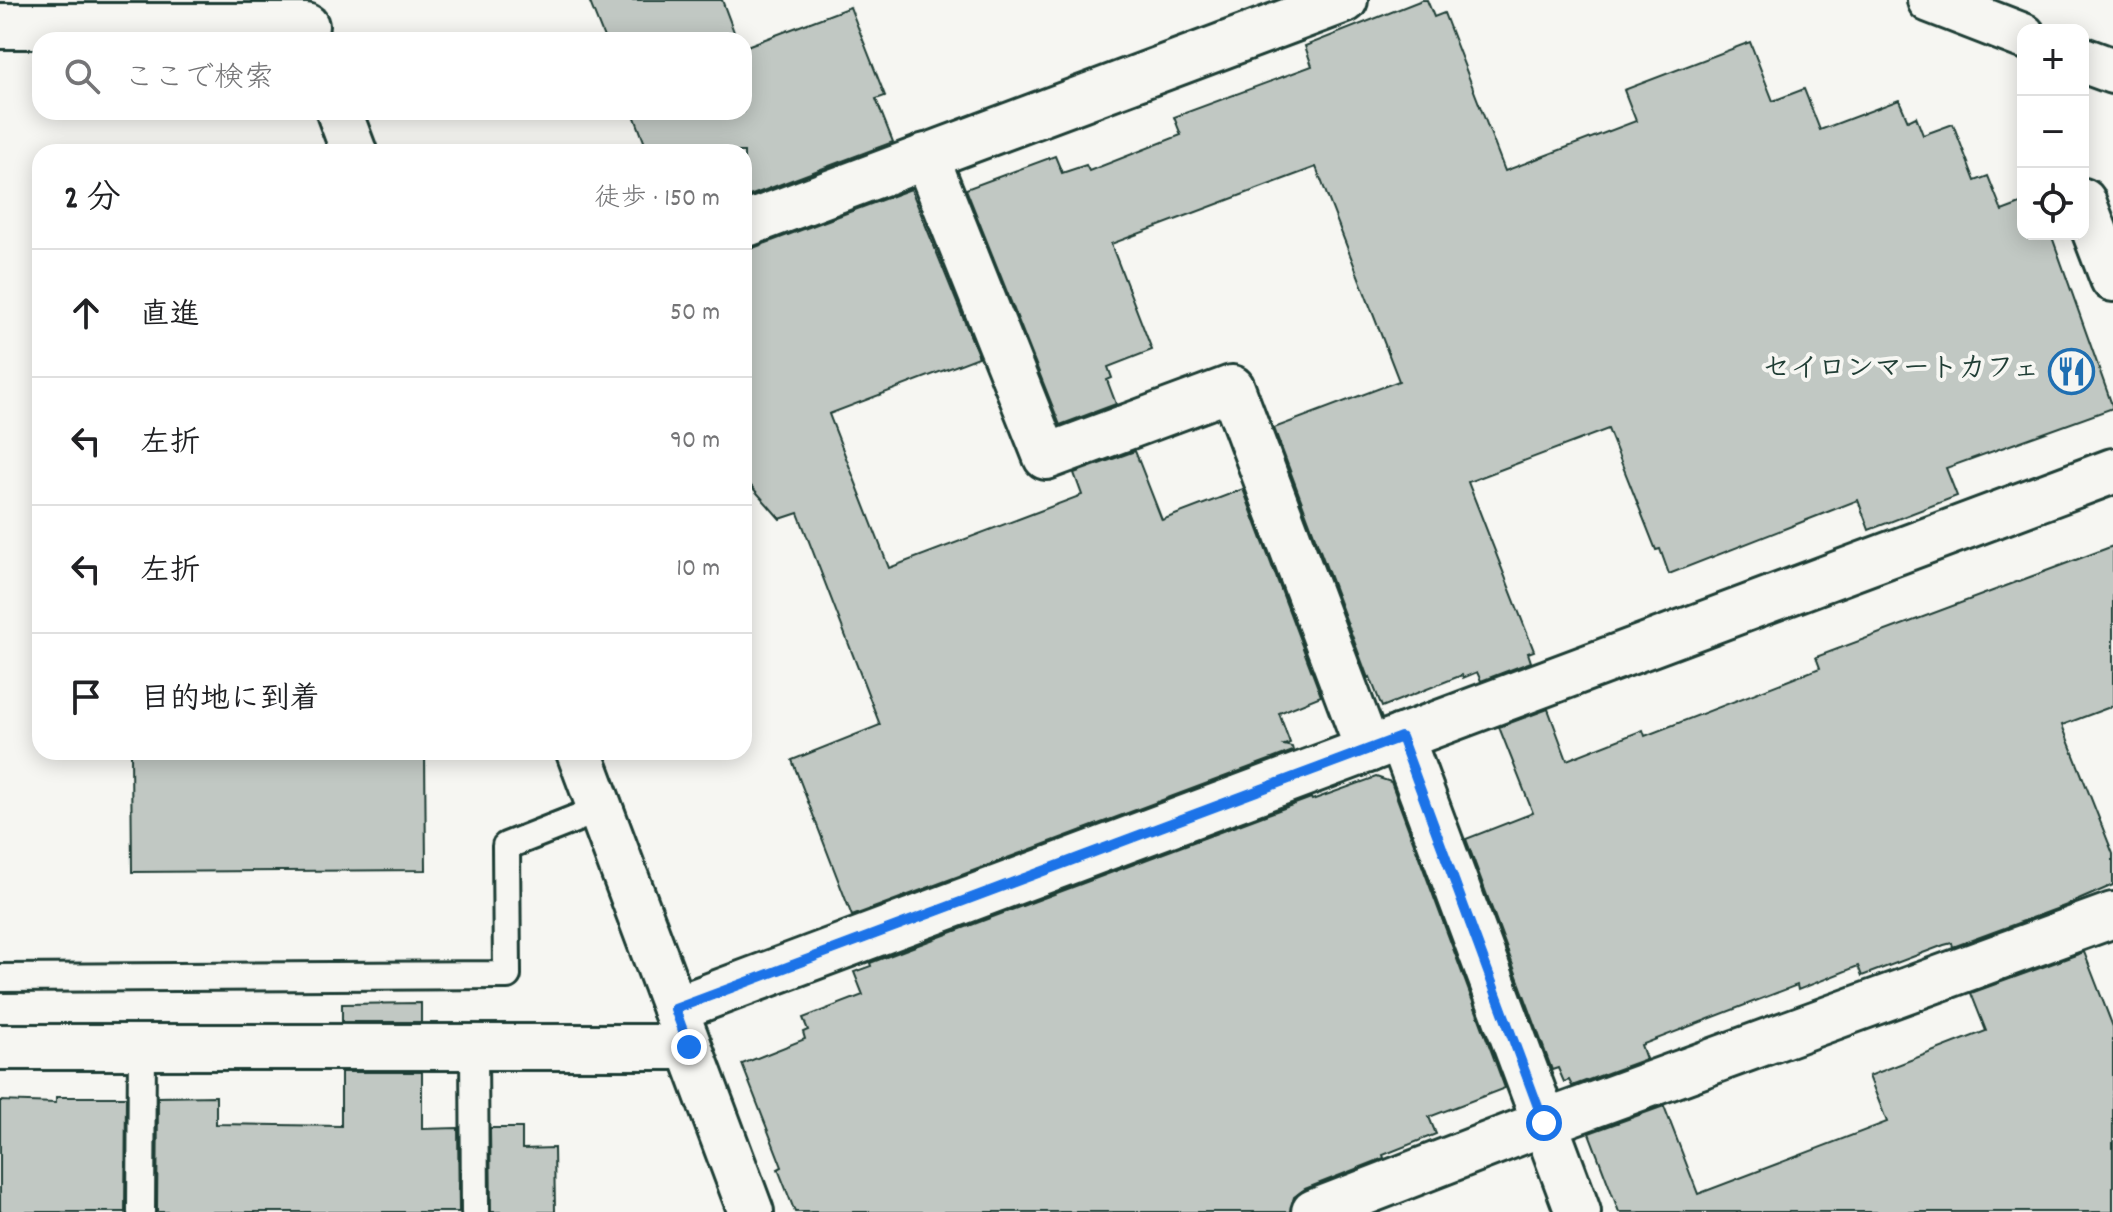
<!DOCTYPE html>
<html lang="ja">
<meta charset="utf-8">
<style>
:root{--surface:#fff;--page:#f2f2f2;--text:#202124;--muted:#757577;--line:#e0e0e0}
body{margin:0;font-family:Dekko,"Klee One",sans-serif;background:var(--page);color:var(--text)}
.controls{position:absolute;right:24px;top:24px;display:grid;overflow:hidden;border-radius:16px;box-shadow:0 4px 20px #0003}
.controls button{width:72px;height:72px;display:grid;place-items:center;padding:0;border:0;border-bottom:2px solid var(--line);background:var(--surface);color:var(--text);font:40px sans-serif}
.stop{position:absolute;width:24px;height:24px;margin:-18px;border:6px solid #1a73e8;border-radius:50%;background:#fff}
.stop.end{background:#1a73e8;border-color:#fff;box-shadow:0 2px 8px #0008}
.list{margin:0;padding:0;list-style:none}
h2{display:flex;justify-content:space-between;align-items:center;height:104px;margin:0;padding:0 32px;font-size:34px}
h2 small{font-size:26px;font-weight:400;color:var(--muted)}
.list li{display:grid;grid-template-columns:52px 1fr auto;gap:24px;align-items:center;box-sizing:border-box;height:128px;padding:0 32px;border-top:2px solid var(--line)}
.list b{display:block;font-size:30px;white-space:nowrap}
.list em{font-size:26px;font-style:normal;color:var(--muted)}
.icon{flex:none;width:44px;height:44px;fill:none;stroke:currentColor;stroke-width:2;stroke-linecap:round;stroke-linejoin:round}
.map{position:relative;flex:none;width:2113px;height:1212px;overflow:hidden}
.search{position:absolute;background:var(--surface);box-shadow:0 4px 20px #0003;left:32px;top:32px;width:720px;height:88px;display:flex;align-items:center;gap:20px;box-sizing:border-box;padding:0 28px;border-radius:24px;color:var(--muted);font-size:30px}
.panel{position:absolute;background:var(--surface);box-shadow:0 4px 20px #0003;left:32px;top:144px;width:720px;height:616px;border-radius:24px}
.map>svg:first-child{display:block}
.building{fill:#c1c8c3;stroke:#1f3d34;stroke-width:2}
.lines{fill:none;stroke-linecap:round;stroke-linejoin:round}
.service-casing{stroke:#1f3d34;stroke-width:32}
.minor-casing{stroke:#1f3d34;stroke-width:50}
.trunk-casing{stroke:#1f3d34;stroke-width:50}
.service{stroke:#f6f6f2;stroke-width:26}
.minor{stroke:#f6f6f2;stroke-width:44}
.trunk{stroke:#f6f6f2;stroke-width:44}
.route{stroke:#1a73e8;stroke-width:10}
.labels{text-anchor:middle;dominant-baseline:central;stroke-width:8;stroke-linejoin:round;paint-order:stroke}
.poi-label{font-size:28px;font-weight:bold;fill:#1f3d34;stroke:#f6f6f2;text-anchor:end}
</style>
<div class="map">
<svg width="2113" height="1212" viewBox="0 0 2113 1212">
<rect width="100%" height="100%" fill="#f6f6f2"/>
<filter id="ink" filterUnits="userSpaceOnUse"><feTurbulence type="fractalNoise" baseFrequency=".0125" numOctaves="2"/><feDisplacementMap in="SourceGraphic" scale="16" xChannelSelector="R" yChannelSelector="G"/><feConvolveMatrix kernelMatrix="1 2 1 2 8 2 1 2 1" color-interpolation-filters="sRGB"/></filter>
<g filter="url(#ink)">
<!-- building -->
<g class="building">
<path d="M589 0H722L737 40H605Z"/>
<path d="M1422 0H1427L1434 17 1444 13 1505 171 1636 121 1624 90 1750 42 1773 101 1804 89 1820 130 1899 100 1908 121 1916 117 1923 135 1953 124 1975 181 1988 176 2002 211 2023 203V234H2051L2113 408 1946 468 1957 496 1869 530 1858 500 1669 574 1660 549 1656 550 1608 429 1468 482 1534 651 1528 653 1531 662 1481 681 1477 672 1463 678 1462 675 1382 707 1370 677 1368 678 1274 428 1399 381 1316 167 1111 244 1152 350 1108 367 1112 378 1107 380 1116 404 1060 425 966 189 1055 156 1062 173 1086 165 1089 171 1181 135 1174 117 1312 66 1305 46Z"/>
<path d="M850 7 885 96 876 99 893 142 744 198V152H648L633 112H744V47Z"/>
<path d="M911 189 979 357 829 414 889 568 1082 495 1074 473 1135 451 1162 520 1243 489 1321 696 1279 713 1290 743 1284 745 1292 747 1293 751 852 916 792 760 880 725 798 513 780 519 744 478V249L753 248Z"/>
<path d="M2113 546V706L2062 725 2113 854V885L2067 905 1953 947 1952 943 1944 945 1862 976 1858 966 1798 990 1797 985 1641 1045 1646 1059 1572 1086 1569 1080 1564 1082 1558 1068 1552 1070 1466 839 1533 813 1499 727 1548 709 1567 760 1643 730 1645 736 1820 668 1816 657Z"/>
<path d="M131 752H425L426 870 132 872Z"/>
<path d="M1376 777 1391 782 1505 1088 1429 1117 1436 1134 1383 1155 1384 1158 1305 1189 1294 1197 1290 1212H795L778 1169 782 1167 742 1064 805 1039 803 1032 808 1030 803 1018 863 995 854 972 871 966 870 963 1311 798 1312 800Z"/>
<path d="M2084 952 2113 1027V1212H1619L1589 1133 1664 1106 1698 1194 1887 1122 1869 1076 1986 1031 1971 993Z"/>
<path d="M421 1003V1022H342V1004Z"/>
<path d="M341 1072H422V1129L458 1128 459 1212H157L158 1097 216 1096V1124L341 1126Z"/>
<path d="M56 1097H126L125 1212H0V1101L56 1103Z"/>
<path d="M490 1128H522V1149L554 1148 555 1212H491Z"/>
</g>
<g class="lines">
<defs>
<g id="service">
<path d="M0 978 507 975 506 846 600 809"/>
<path d="M474 1048 475 1212"/>
<path d="M141 1212 142 1047"/>
</g>
<g id="minor">
<path d="M0 26H306"/>
<path d="M339 112 354 152"/>
<path d="M926 156 1046 457 1232 388 1368 750"/>
<path d="M2083 201 2113 279"/>
<path d="M744 225 1345 0"/>
<path d="M1401 737 1578 1212"/>
<path d="M579 752 751 1212"/>
<path d="M675 1009 2113 471"/>
<path d="M0 1047H689"/>
<path d="M1314 1212 1544 1123 2113 915"/>
</g>
<g id="trunk">
<path d="M1930 0 2023 36"/>
<path d="M2083 60 2113 71"/>
</g>
</defs>
<!-- service casing -->
<use href="#service" class="service-casing"/>
<!-- minor casing -->
<use href="#minor" class="minor-casing"/>
<!-- trunk casing -->
<use href="#trunk" class="trunk-casing"/>
<!-- service -->
<use href="#service" class="service"/>
<!-- minor -->
<use href="#minor" class="minor"/>
<!-- trunk -->
<use href="#trunk" class="trunk"/>
</g>
</g>
<g class="lines" filter="url(#ink)">
<!-- route -->
<path class="route" d="M689 1047 675 1009 1401 737 1544 1123"/>
</g>
<!-- icons -->
<defs>
<symbol id="restaurant-ring" viewBox="-11 -11 22 22"><circle r="9.5" fill="#f6f6f2" stroke="#1f6fb2" stroke-width="1.5"/><path d="M-5-6h1v4h1v-4h1v4h1v-4h1v5L-1.5 .5V6h-2V.5L-5-1ZM5-6V6H3V1.5H1.5Q1.5-4 5-6Z" fill="#1f6fb2"/></symbol>
</defs>
<g fill-rule="evenodd">
<use href="#restaurant-ring" x="2046" y="346" width="51" height="51"/>
</g>
<g class="labels">
<!-- poi labels -->
<g class="poi-label">
<text x="2040" y="371">セイロンマートカフェ</text>
</g>
</g>
</svg>
<div class="controls">
<button>+</button>
<button>−</button>
<button><svg class="icon" aria-label="locate" viewBox="0 0 24 24"><circle cx="12" cy="12" r="6"/><path d="M12 2v4M12 18v4M2 12h4M18 12h4"/></svg></button>
</div>
<div class="stop" style="left:1544px;top:1123px"></div>
<div class="stop end" style="left:689px;top:1047px"></div>
<div class="search"><svg class="icon" aria-label="search" viewBox="0 0 24 24"><circle cx="10" cy="10" r="6"/><path d="M15 15l6 6"/></svg>ここで検索</div>
<section class="panel">
<h2>2 分<small>徒歩 · 150 m</small></h2>
<ul class="list">
<li><svg class="icon" aria-label="ahead" viewBox="0 0 24 24"><path d="M12 20V5M6 11l6-6 6 6"/></svg><div><b>直進</b></div><em>50 m</em></li>
<li><svg class="icon" aria-label="left" viewBox="0 0 24 24"><path d="M17 20v-9H6M10 6l-5 5 5 5"/></svg><div><b>左折</b></div><em>90 m</em></li>
<li><svg class="icon" aria-label="left" viewBox="0 0 24 24"><path d="M17 20v-9H6M10 6l-5 5 5 5"/></svg><div><b>左折</b></div><em>10 m</em></li>
<li><svg class="icon" aria-label="arrive" viewBox="0 0 24 24"><path d="M6 21V4h12l-3 4 3 4H6"/></svg><div><b>目的地に到着</b></div></li>
</ul>
</section>
</div>
